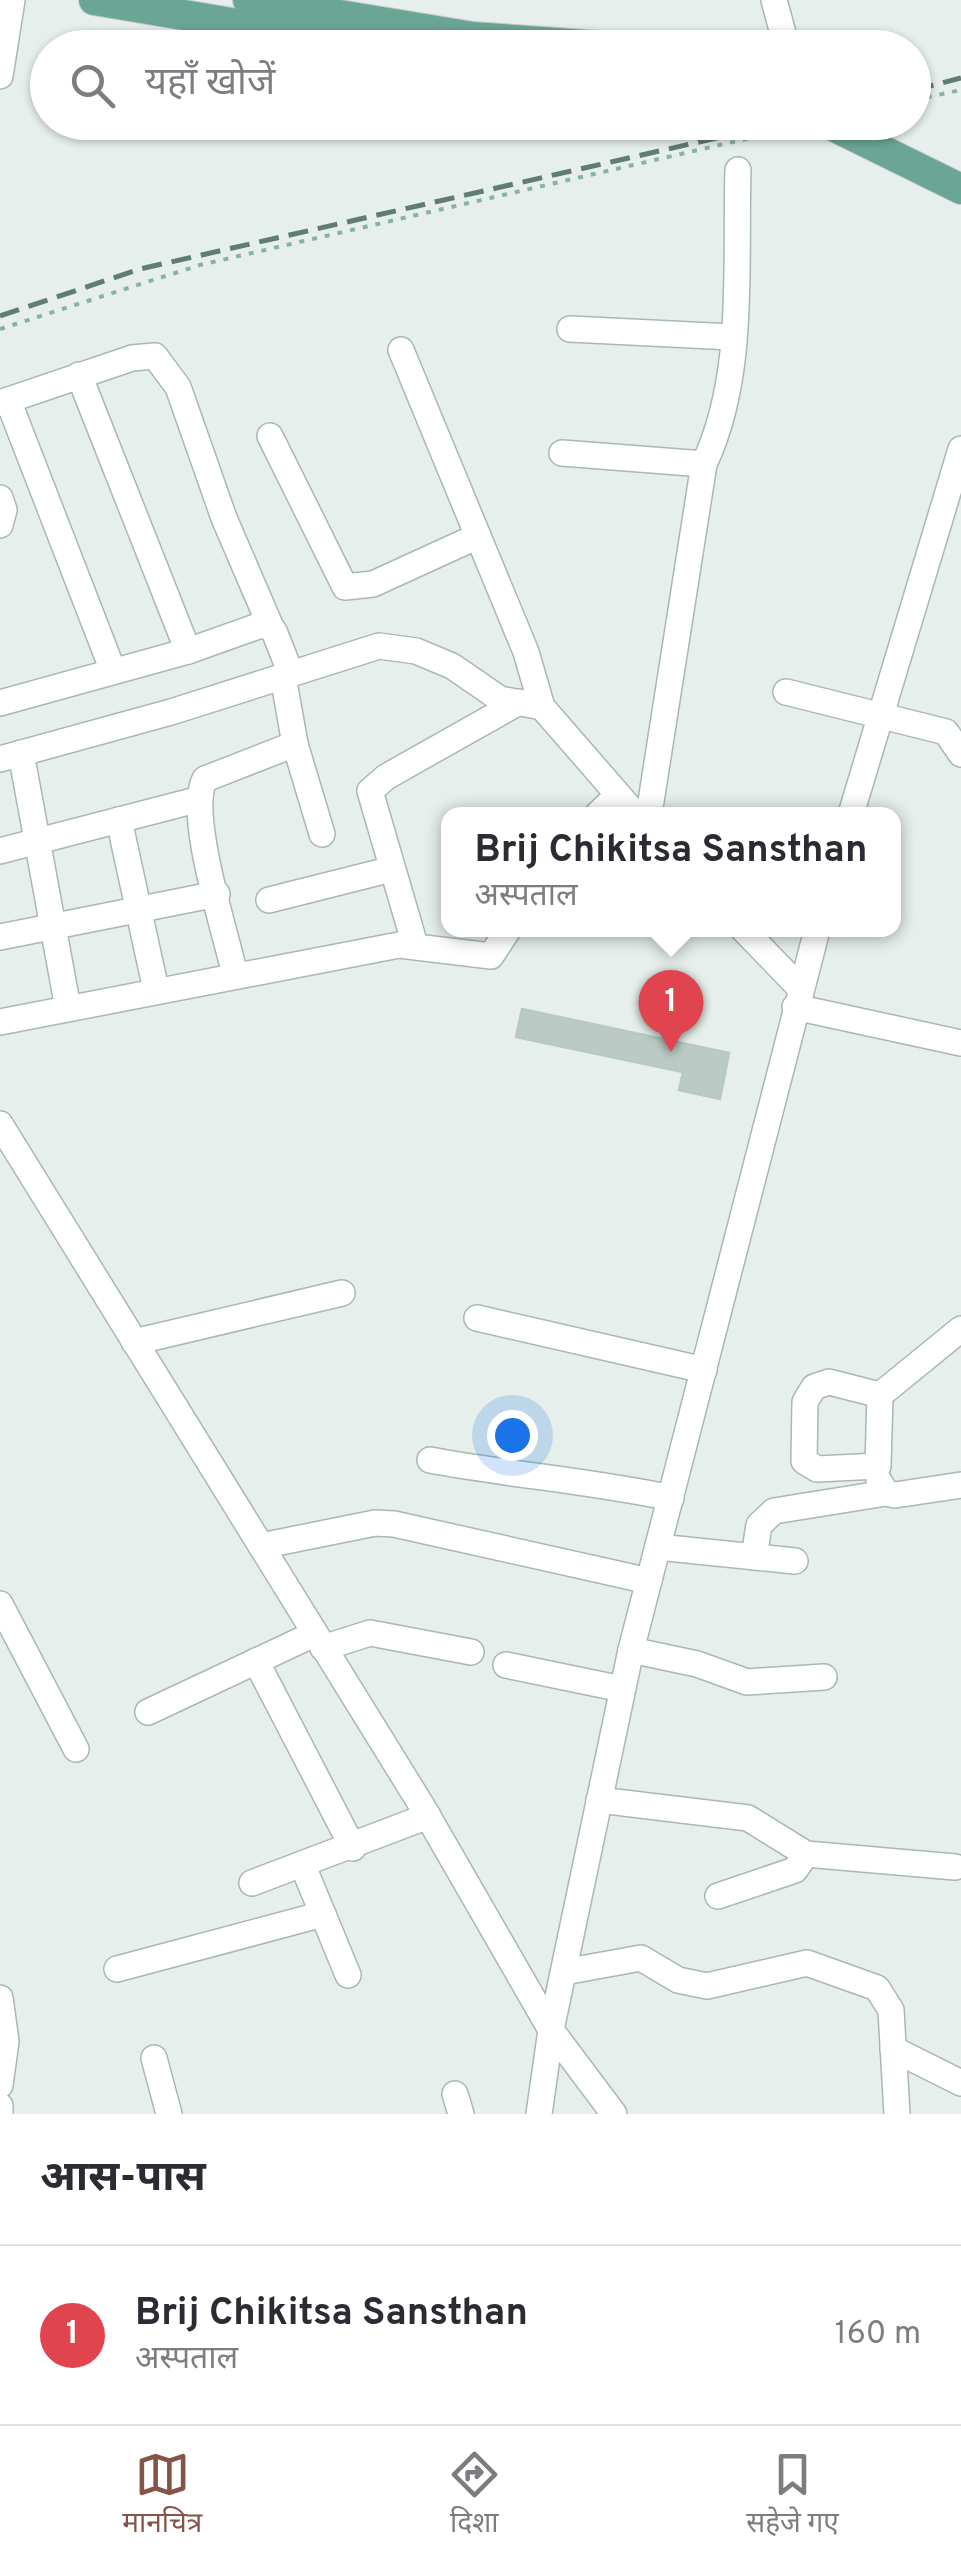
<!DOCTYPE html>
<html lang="hi">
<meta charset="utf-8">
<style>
:root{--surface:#fff;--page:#f7f7f7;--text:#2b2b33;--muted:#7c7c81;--line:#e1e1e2;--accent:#855347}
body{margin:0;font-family:Overpass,"Noto Sans Devanagari",sans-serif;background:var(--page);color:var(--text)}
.you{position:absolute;left:512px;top:1435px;width:35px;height:35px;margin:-25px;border:8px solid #fff;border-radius:50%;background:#1a73e8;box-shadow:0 0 0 15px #1a73e833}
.badge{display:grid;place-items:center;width:65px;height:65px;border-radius:50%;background:var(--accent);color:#fff;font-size:32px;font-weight:700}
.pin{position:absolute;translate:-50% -82px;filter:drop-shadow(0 2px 5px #0008)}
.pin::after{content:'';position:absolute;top:52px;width:35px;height:30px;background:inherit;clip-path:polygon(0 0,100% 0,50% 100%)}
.popup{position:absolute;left:441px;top:807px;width:460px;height:130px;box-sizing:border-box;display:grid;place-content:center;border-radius:20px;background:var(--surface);filter:drop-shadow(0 2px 8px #0005);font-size:32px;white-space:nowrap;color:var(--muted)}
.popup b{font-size:38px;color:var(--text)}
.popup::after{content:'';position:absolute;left:50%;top:100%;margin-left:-20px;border:20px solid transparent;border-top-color:var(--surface)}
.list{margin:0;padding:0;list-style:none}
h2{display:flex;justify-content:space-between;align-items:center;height:130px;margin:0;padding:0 40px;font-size:42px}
h2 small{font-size:32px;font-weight:400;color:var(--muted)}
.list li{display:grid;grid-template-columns:65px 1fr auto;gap:30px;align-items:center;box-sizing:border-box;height:180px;padding:0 40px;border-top:2px solid var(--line)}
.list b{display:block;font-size:38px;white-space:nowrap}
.list p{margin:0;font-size:32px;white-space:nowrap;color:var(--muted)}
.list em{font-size:32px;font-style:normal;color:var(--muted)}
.icon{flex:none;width:55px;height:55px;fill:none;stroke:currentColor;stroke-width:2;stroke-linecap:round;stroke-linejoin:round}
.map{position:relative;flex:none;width:961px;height:2114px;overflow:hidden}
.search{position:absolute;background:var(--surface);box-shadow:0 2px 8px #0004;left:30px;right:30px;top:30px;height:110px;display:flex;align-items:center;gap:25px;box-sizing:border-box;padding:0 35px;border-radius:55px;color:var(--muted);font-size:38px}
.sheet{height:310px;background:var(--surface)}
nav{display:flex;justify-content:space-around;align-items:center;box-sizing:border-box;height:140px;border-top:2px solid var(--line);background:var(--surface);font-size:28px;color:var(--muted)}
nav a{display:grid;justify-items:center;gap:5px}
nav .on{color:var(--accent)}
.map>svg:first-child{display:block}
.building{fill:#bbcac4;stroke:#b8c9c2;stroke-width:2.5}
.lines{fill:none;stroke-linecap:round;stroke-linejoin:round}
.minor-casing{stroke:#a8b8b2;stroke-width:28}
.major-casing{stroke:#c2cac8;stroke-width:32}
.path{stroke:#86b3a5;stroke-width:4;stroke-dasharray:5 8;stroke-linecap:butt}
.minor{stroke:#fff;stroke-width:25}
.major{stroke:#6aa596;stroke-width:30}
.rail{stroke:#5f7d75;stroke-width:5;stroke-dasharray:20 10;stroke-linecap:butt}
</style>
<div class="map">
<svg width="961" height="2114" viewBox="0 0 961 2114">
<rect width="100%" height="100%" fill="#e6efeb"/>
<!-- building -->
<path class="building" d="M522 1009 729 1053 720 1099 679 1090 683 1072 516 1037Z"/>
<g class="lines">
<defs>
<g id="minor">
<path d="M774 0 787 48"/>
<path d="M0 76 12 0"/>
<path d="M570 329 732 337"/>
<path d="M401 350 526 652 542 707 635 814"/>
<path d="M79 375 188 651"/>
<path d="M8 400 113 671"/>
<path d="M0 403 132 358 155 356 178 387 224 518 270 625"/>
<path d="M270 436 345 587 373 584 478 536"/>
<path d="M562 453 704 464"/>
<path d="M0 498 4 510 0 525"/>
<path d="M283 676 295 744 322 834"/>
<path d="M786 692 946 732 961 754"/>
<path d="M0 703 188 651 264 624 274 631 291 674"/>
<path d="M21 753 68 1008"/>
<path d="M0 759 171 712 379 646 416 651 452 666 500 699 542 707"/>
<path d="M598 814 618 795"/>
<path d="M649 814 704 464C746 376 735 265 738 170"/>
<path d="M851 814 961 449"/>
<path d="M119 820 156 990"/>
<path d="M0 851 200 799"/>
<path d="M269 900 392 869"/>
<path d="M744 930 800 988"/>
<path d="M0 937 217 894"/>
<path d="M415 945 370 791 386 777 519 702"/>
<path d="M235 975C226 934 186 812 205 779L295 744"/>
<path d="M795 1007 961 1043"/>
<path d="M0 1022 399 945 491 956 508 930"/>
<path d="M0 1124 422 1806 551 2030 614 2114"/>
<path d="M477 1318 704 1370"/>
<path d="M134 1342 342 1293"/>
<path d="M880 1395 878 1466 817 1469 804 1461 805 1402 814 1387 829 1382 880 1395 961 1329"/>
<path d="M430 1460C511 1475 591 1481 671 1498"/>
<path d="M879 1481 886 1493 895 1495 961 1485"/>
<path d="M261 1546 375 1523 394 1524 649 1581"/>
<path d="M658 1547 795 1561"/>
<path d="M754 1557 759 1525 774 1511 886 1493"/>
<path d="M0 1604 76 1749"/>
<path d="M323 1648 370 1633 471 1652"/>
<path d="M631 1650 697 1664 747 1682 824 1677"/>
<path d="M256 1661 353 1848"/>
<path d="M506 1665 622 1689"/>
<path d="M148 1712 314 1634"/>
<path d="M599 1800 748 1818 806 1854 955 1867"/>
<path d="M303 1866 348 1975"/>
<path d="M252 1883 428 1816"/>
<path d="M718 1896 795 1870 806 1854"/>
<path d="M117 1969 323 1914"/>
<path d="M564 1972 641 1958 678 1980 707 1986 807 1963 877 1988 891 2010 897 2114"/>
<path d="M0 1998 6 2041 0 2085"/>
<path d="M893 2049 961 2083"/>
<path d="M154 2058 169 2114"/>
<path d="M455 2094 461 2114"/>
<path d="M0 2106V2114"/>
<path d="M539 2114 551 2030 631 1650 817 930"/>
</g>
<g id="major">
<path d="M94 0 381 48"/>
<path d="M248 0 473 37 628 48"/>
<path d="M825 122 961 189"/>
</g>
</defs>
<!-- minor casing -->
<use href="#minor" class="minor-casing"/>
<!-- major casing -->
<use href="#major" class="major-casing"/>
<!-- path -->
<g class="path">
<path d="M914 100 961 90"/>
<path d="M0 329 200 265 802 126"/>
</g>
<!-- minor -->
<use href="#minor" class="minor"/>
<!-- major -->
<use href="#major" class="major"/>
<!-- rail -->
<g class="rail">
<path d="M914 90 961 78"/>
<path d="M0 316 140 269 787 122"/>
</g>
</g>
</svg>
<div class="you"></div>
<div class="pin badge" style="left:671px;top:1052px;background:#e0444e">1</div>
<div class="popup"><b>Brij Chikitsa Sansthan</b>अस्पताल</div>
<div class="search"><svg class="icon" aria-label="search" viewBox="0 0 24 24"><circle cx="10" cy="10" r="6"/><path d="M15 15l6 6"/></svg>यहाँ खोजें</div>
</div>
<section class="sheet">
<h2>आस-पास<small></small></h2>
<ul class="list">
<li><span class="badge" style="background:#e0444e">1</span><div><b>Brij Chikitsa Sansthan</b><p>अस्पताल</p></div><em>160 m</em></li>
</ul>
</section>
<nav>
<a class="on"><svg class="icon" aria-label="map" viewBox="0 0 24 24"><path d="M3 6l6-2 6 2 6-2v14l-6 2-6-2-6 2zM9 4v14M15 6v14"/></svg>मानचित्र</a>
<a><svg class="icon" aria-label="directions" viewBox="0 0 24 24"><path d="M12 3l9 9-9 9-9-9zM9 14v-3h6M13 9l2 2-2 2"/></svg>दिशा</a>
<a><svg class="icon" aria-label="saved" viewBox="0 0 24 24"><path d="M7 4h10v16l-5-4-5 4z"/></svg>सहेजे गए</a>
</nav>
